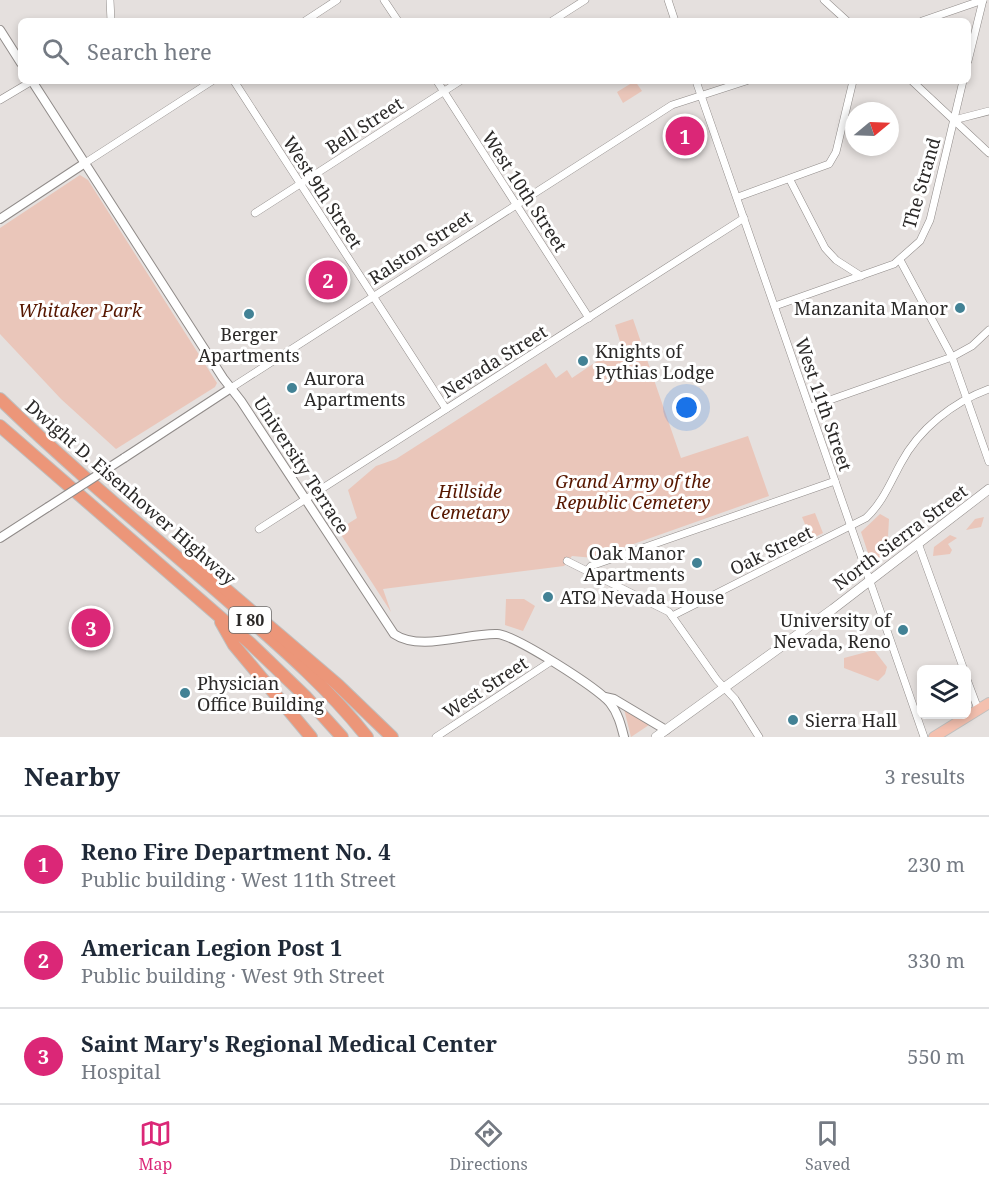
<!DOCTYPE html>
<meta charset="utf-8">
<style>
:root{--surface:#fff;--page:#f2f2f3;--text:#1f2937;--muted:#747a83;--line:#e0e1e3;--accent:#db2777}
body{margin:0;font-family:"Noto Serif",serif;background:var(--page);color:var(--text)}
.controls{position:absolute;right:18px;bottom:18px;display:grid;overflow:hidden;border-radius:9px;box-shadow:0 3px 9px #0003}
.controls button{width:54px;height:54px;display:grid;place-items:center;padding:0;border:0;border-bottom:2px solid var(--line);background:var(--surface);color:var(--text);font:30px sans-serif}
.compass{position:absolute;left:845px;top:102px;width:54px;height:54px;border-radius:50%;background:var(--surface);box-shadow:0 3px 9px #0003;rotate:71deg}
.you{position:absolute;left:687px;top:408px;width:21px;height:21px;margin:-15px;border:4px solid #fff;border-radius:50%;background:#1a73e8;box-shadow:0 0 0 9px #1a73e833}
.badge{display:grid;place-items:center;width:39px;height:39px;border-radius:50%;background:var(--accent);color:#fff;font-size:20px;font-weight:700}
.pin{position:absolute;translate:-50% -50%;border:3px solid #fff;box-shadow:0 2px 6px #0006}
.list{margin:0;padding:0;list-style:none}
h2{display:flex;justify-content:space-between;align-items:center;height:78px;margin:0;padding:0 24px;font-size:26px}
h2 small{font-size:20px;font-weight:400;color:var(--muted)}
.list li{display:grid;grid-template-columns:39px 1fr auto;gap:18px;align-items:center;box-sizing:border-box;height:96px;padding:0 24px;border-top:2px solid var(--line)}
.list b{display:block;font-size:22px;white-space:nowrap}
.list p{margin:0;font-size:20px;white-space:nowrap;color:var(--muted)}
.list em{font-size:20px;font-style:normal;color:var(--muted)}
.icon{flex:none;width:33px;height:33px;fill:none;stroke:currentColor;stroke-width:2;stroke-linecap:round;stroke-linejoin:round}
.map{position:relative;flex:none;width:989px;height:737px;overflow:hidden}
.search{position:absolute;background:var(--surface);box-shadow:0 3px 9px #0003;left:18px;right:18px;top:18px;height:66px;display:flex;align-items:center;gap:15px;box-sizing:border-box;padding:0 21px;border-radius:9px;color:var(--muted);font-size:22px}
.sheet{height:366px;background:var(--surface)}
nav{display:flex;justify-content:space-around;align-items:center;box-sizing:border-box;height:84px;border-top:2px solid var(--line);background:var(--surface);font-size:16px;color:var(--muted)}
nav a{display:grid;justify-items:center;gap:3px}
nav .on{color:var(--accent)}
.map>svg:first-child{display:block}
.green{fill:#eac6ba}
.lines{fill:none;stroke-linecap:round;stroke-linejoin:round}
.minor-casing{stroke:#908b89;stroke-width:8}
.tertiary-casing{stroke:#908b89;stroke-width:10}
.secondary-casing{stroke:#908b89;stroke-width:10}
.primary-casing{stroke:#bfbfbe;stroke-width:12}
.motorway-casing{stroke:#bfbfbe;stroke-width:14}
.minor{stroke:#fff;stroke-width:7}
.tertiary{stroke:#fff;stroke-width:8}
.secondary{stroke:#fff;stroke-width:9}
.primary{stroke:#f4c0af;stroke-width:10}
.motorway{stroke:#ec9679;stroke-width:12}
.tertiary-bridge-casing{stroke:#908b89;stroke-width:10;stroke-linecap:butt}
.tertiary-bridge{stroke:#fff;stroke-width:8}
.poi-dot{fill:#428295;stroke:#fff;stroke-width:2}
.labels{text-anchor:middle;dominant-baseline:central;stroke-width:6;stroke-linejoin:round;paint-order:stroke}
.shield{fill:#fff;stroke:#6b6968;stroke-width:1.5}
.shield-label{font-size:16px;font-weight:bold;fill:#2b2928}
.street-label{font-size:18px;fill:#2b2928;stroke:#fff}
.poi-label{font-size:18px;fill:#2b2928;stroke:#fff;text-anchor:start}
.park-label{font-size:18px;font-style:italic;fill:#571700;stroke:#fff}
</style>
<div class="map">
<svg width="989" height="737" viewBox="0 0 989 737">
<rect width="100%" height="100%" fill="#e5e0de"/>
<!-- green -->
<g class="green">
<path d="M635 81 642 91 623 103 617 92Z"/>
<path d="M80 175 88 180 217 383 215 387 116 449 61 399 0 334V228Z"/>
<path d="M633 319 681 458 748 436 769 496 594 558 572 556 564 566 383 589 391 612 338 530 357 518 348 490 376 466 396 459 546 363 556 378 567 370 572 378 621 345 615 325Z"/>
<path d="M815 513 823 533 811 539 802 517Z"/>
<path d="M880 514 889 519 887 555 874 562 870 559 861 532Z"/>
<path d="M984 517 981 527 966 530 975 519Z"/>
<path d="M950 535 957 538 948 544 952 550 950 554 933 556 934 547Z"/>
<path d="M506 599H524L535 606 523 631 505 625Z"/>
<path d="M874 650 887 667 885 674 878 681 844 668V658Z"/>
<path d="M624 709 649 724V725L631 737Z"/>
</g>
<g class="lines">
<defs>
<g id="minor">
<path d="M110 0 111 21"/>
<path d="M384 0 398 21"/>
<path d="M668 0 675 21"/>
<path d="M824 0 847 21"/>
<path d="M305 21 337 0"/>
<path d="M552 21 585 0"/>
<path d="M922 21 983 0"/>
<path d="M968 61 983 0"/>
<path d="M234 81 446 409"/>
<path d="M437 81 589 318"/>
<path d="M696 81 924 737"/>
<path d="M912 81 989 153"/>
<path d="M0 100 32 81"/>
<path d="M954 120 989 111"/>
<path d="M85 163 212 81"/>
<path d="M790 180 825 248 836 260 861 276"/>
<path d="M738 197 829 164 836 152 853 81"/>
<path d="M255 213 460 81"/>
<path d="M900 260 952 357 989 462"/>
<path d="M775 306 894 264 920 241 930 220 963 81"/>
<path d="M231 388 672 105 746 81"/>
<path d="M810 407 952 357 972 346 989 330"/>
<path d="M259 529 744 218"/>
<path d="M918 543 964 670"/>
<path d="M567 561 669 612 717 680 735 699 759 737"/>
<path d="M587 571 591 566 835 481"/>
<path d="M672 616 866 518C883 502 890 483 901 463 919 429 953 402 989 389"/>
<path d="M966 677 978 709"/>
<path d="M436 737 550 662"/>
</g>
<g id="tertiary">
<path d="M0 30 21 63"/>
<path d="M32 81 223 378 241 401 394 634C420 652 467 633 497 634 515 635 598 688 610 703 618 713 621 725 624 737"/>
<path d="M0 219 85 163"/>
<path d="M124 458 231 388"/>
<path d="M0 538 48 507"/>
<path d="M605 697 614 699 666 730"/>
</g>
<path id="secondary" d="M656 737 833 609 989 489"/>
<path id="primary" d="M934 737 989 703"/>
<g id="motorway">
<path d="M0 399C72 469 150 533 226 599 276 643 326 685 367 737"/>
<path d="M0 426 251 644 305 696 342 737"/>
<path d="M193 561 338 685 392 737"/>
<path d="M221 622 234 645 311 737"/>
</g>
</defs>
<!-- minor casing -->
<use href="#minor" class="minor-casing"/>
<!-- tertiary casing -->
<use href="#tertiary" class="tertiary-casing"/>
<!-- secondary casing -->
<use href="#secondary" class="secondary-casing"/>
<!-- primary casing -->
<use href="#primary" class="primary-casing"/>
<!-- motorway casing -->
<use href="#motorway" class="motorway-casing"/>
<!-- minor -->
<use href="#minor" class="minor"/>
<!-- tertiary -->
<use href="#tertiary" class="tertiary"/>
<!-- secondary -->
<use href="#secondary" class="secondary"/>
<!-- primary -->
<use href="#primary" class="primary"/>
<!-- motorway -->
<use href="#motorway" class="motorway"/>
<defs>
<path id="tertiary-bridge" d="M48 507 124 458"/>
</defs>
<!-- tertiary-bridge casing -->
<use href="#tertiary-bridge" class="tertiary-bridge-casing"/>
<!-- tertiary-bridge -->
<use href="#tertiary-bridge" class="tertiary-bridge"/>
</g>
<!-- markers -->
<g class="poi-dot">
<circle cx="960" cy="308" r="6"/>
<circle cx="249" cy="314" r="6"/>
<circle cx="583" cy="361" r="6"/>
<circle cx="292" cy="388" r="6"/>
<circle cx="697" cy="563" r="6"/>
<circle cx="548" cy="597" r="6"/>
<circle cx="903" cy="630" r="6"/>
<circle cx="185" cy="693" r="6"/>
<circle cx="793" cy="720" r="6"/>
</g>
<g class="labels">
<!-- shield labels -->
<rect class="shield" x="229" y="607" width="42" height="26" rx="4.5"/>
<g class="shield-label">
<text x="250" y="620">I 80</text>
</g>
<!-- street labels -->
<g class="street-label">
<text transform="translate(364 125) rotate(-33)">Bell Street</text>
<text transform="translate(921 183) rotate(-74)">The Strand</text>
<text transform="translate(525 191) rotate(57)">West 10th Street</text>
<text transform="translate(323 192) rotate(57)">West 9th Street</text>
<text transform="translate(420 247) rotate(-33)">Ralston Street</text>
<text transform="translate(494 361) rotate(-32)">Nevada Street</text>
<text transform="translate(824 404) rotate(71)">West 11th Street</text>
<text transform="translate(302 465) rotate(57)">University Terrace</text>
<text transform="translate(131 492) rotate(41)">Dwight D. Eisenhower Highway</text>
<text transform="translate(900 537) rotate(-37)">North Sierra Street</text>
<text transform="translate(771 550) rotate(-26)">Oak Street</text>
<text transform="translate(485 687) rotate(-33)">West Street</text>
</g>
<!-- poi labels -->
<g class="poi-label">
<text x="948" y="308" text-anchor="end">Manzanita Manor</text>
<text x="249" y="334" text-anchor="middle">Berger<tspan x="249" dy="21">Apartments</tspan></text>
<text x="595" y="351">Knights of<tspan x="595" dy="21">Pythias Lodge</tspan></text>
<text x="304" y="378">Aurora<tspan x="304" dy="21">Apartments</tspan></text>
<text x="685" y="553" text-anchor="end">Oak Manor<tspan x="685" dy="21">Apartments</tspan></text>
<text x="560" y="597">ΑΤΩ Nevada House</text>
<text x="891" y="620" text-anchor="end">University of<tspan x="891" dy="21">Nevada, Reno</tspan></text>
<text x="197" y="683">Physician<tspan x="197" dy="21">Office Building</tspan></text>
<text x="805" y="720">Sierra Hall</text>
</g>
<!-- park labels -->
<g class="park-label">
<text x="80" y="310">Whitaker Park</text>
<text x="633" y="481">Grand Army of the<tspan x="633" dy="21">Republic Cemetery</tspan></text>
<text x="470" y="491">Hillside<tspan x="470" dy="21">Cemetary</tspan></text>
</g>
</g>
</svg>
<div class="controls">
<button><svg class="icon" aria-label="layers" viewBox="0 0 24 24"><path d="M12 4l9 5-9 5-9-5zM3 14l9 5 9-5"/></svg></button>
</div>
<svg class="compass" viewBox="-18 -18 36 36"><path d="M0-13l5 13h-10z" fill="#e53935"/><path d="M0 13l5-13h-10z" fill="#747a83"/></svg>
<div class="you"></div>
<div class="pin badge" style="left:685px;top:136px">1</div>
<div class="pin badge" style="left:328px;top:280px">2</div>
<div class="pin badge" style="left:91px;top:628px">3</div>
<div class="search"><svg class="icon" aria-label="search" viewBox="0 0 24 24"><circle cx="10" cy="10" r="6"/><path d="M15 15l6 6"/></svg>Search here</div>
</div>
<section class="sheet">
<h2>Nearby<small>3 results</small></h2>
<ul class="list">
<li><span class="badge">1</span><div><b>Reno Fire Department No. 4</b><p>Public building · West 11th Street</p></div><em>230 m</em></li>
<li><span class="badge">2</span><div><b>American Legion Post 1</b><p>Public building · West 9th Street</p></div><em>330 m</em></li>
<li><span class="badge">3</span><div><b>Saint Mary's Regional Medical Center</b><p>Hospital</p></div><em>550 m</em></li>
</ul>
</section>
<nav>
<a class="on"><svg class="icon" aria-label="map" viewBox="0 0 24 24"><path d="M3 6l6-2 6 2 6-2v14l-6 2-6-2-6 2zM9 4v14M15 6v14"/></svg>Map</a>
<a><svg class="icon" aria-label="directions" viewBox="0 0 24 24"><path d="M12 3l9 9-9 9-9-9zM9 14v-3h6M13 9l2 2-2 2"/></svg>Directions</a>
<a><svg class="icon" aria-label="saved" viewBox="0 0 24 24"><path d="M7 4h10v16l-5-4-5 4z"/></svg>Saved</a>
</nav>
